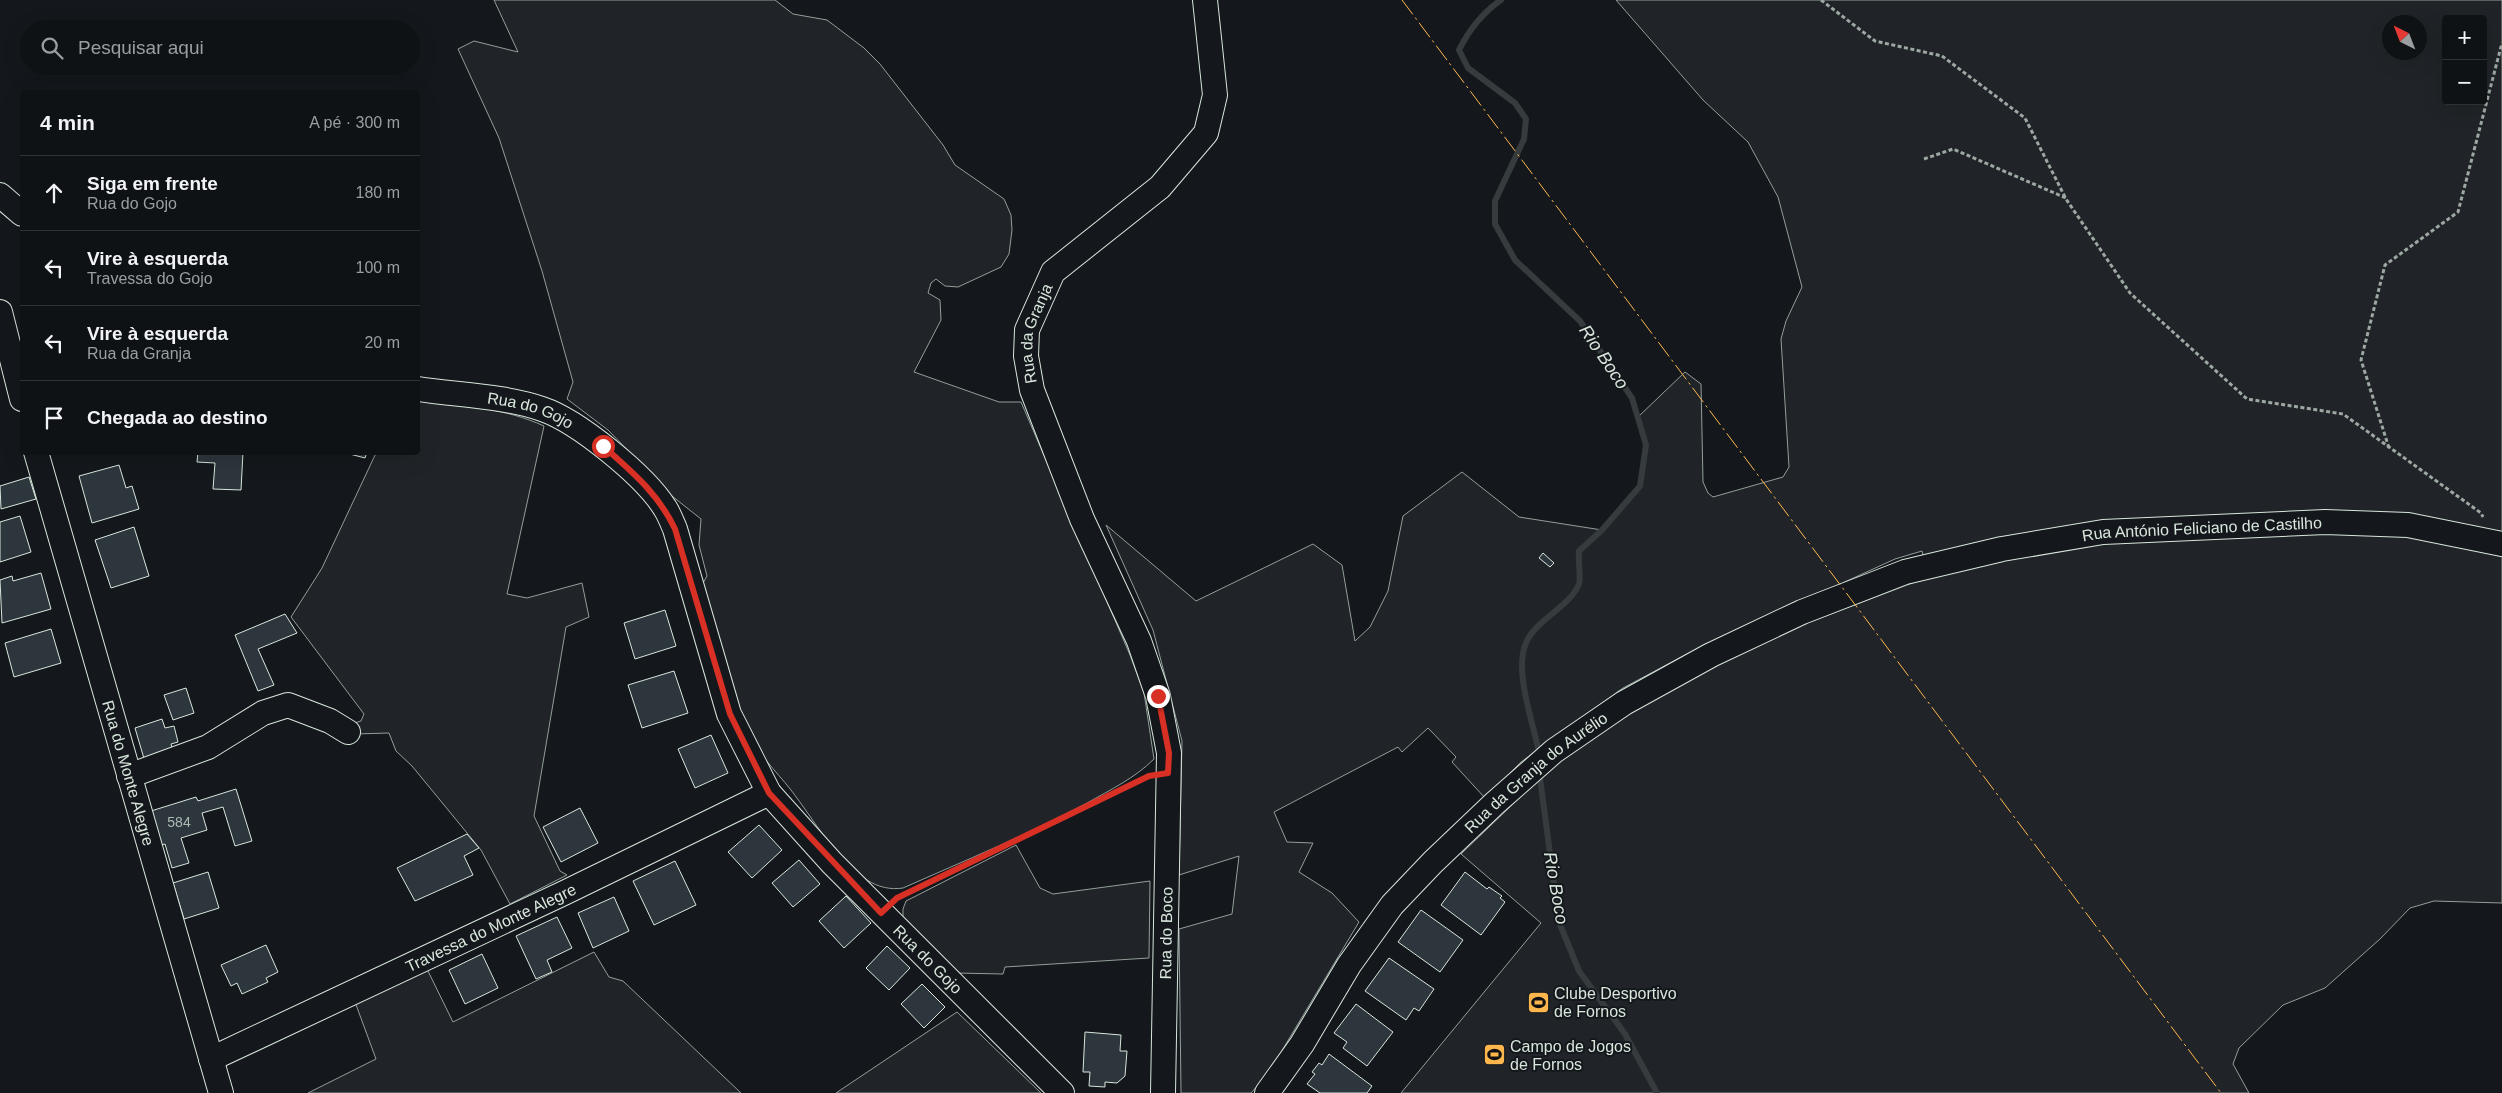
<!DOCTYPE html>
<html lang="pt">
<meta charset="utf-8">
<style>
:root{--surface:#0f1215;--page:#1d2022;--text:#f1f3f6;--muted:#9b9ea0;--line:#2f3234}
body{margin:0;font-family:Helvetica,sans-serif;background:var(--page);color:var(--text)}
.controls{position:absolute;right:15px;top:15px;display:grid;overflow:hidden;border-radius:5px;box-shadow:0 5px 20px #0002}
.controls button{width:45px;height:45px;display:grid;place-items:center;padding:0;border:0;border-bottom:1px solid var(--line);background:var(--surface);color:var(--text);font:25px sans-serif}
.compass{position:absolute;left:2382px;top:15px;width:45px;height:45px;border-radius:50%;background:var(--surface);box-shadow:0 5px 20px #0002;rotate:318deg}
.stop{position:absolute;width:15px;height:15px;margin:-11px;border:4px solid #d93025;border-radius:50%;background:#fff}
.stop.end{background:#d93025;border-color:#fff;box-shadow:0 1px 5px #0008}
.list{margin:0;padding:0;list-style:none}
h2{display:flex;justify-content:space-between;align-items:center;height:65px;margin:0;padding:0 20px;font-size:21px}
h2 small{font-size:16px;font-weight:400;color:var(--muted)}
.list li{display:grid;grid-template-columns:32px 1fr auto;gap:15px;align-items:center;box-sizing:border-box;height:75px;padding:0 20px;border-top:1px solid var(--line)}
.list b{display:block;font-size:19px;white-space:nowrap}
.list p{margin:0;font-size:16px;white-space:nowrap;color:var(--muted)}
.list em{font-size:16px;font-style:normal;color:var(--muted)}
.icon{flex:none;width:28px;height:28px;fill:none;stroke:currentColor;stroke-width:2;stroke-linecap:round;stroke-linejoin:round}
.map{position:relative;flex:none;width:2502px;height:1093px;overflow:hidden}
.search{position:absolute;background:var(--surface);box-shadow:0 5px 20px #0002;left:20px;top:20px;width:400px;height:55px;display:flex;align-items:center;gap:12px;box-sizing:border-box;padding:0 18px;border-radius:28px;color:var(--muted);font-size:19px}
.panel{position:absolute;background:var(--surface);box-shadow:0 5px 20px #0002;left:20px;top:90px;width:400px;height:365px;border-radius:5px}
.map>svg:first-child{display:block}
.green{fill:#202428;stroke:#939e99;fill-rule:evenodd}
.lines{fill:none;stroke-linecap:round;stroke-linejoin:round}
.stream{stroke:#363b3e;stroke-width:6}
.building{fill:#2c363c;stroke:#d8e6dc}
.minor-casing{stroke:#d8e6dc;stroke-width:26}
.path{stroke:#9da8a2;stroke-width:3;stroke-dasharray:4 2.5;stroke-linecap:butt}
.minor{stroke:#14181c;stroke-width:24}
.power{stroke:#ffb74d;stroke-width:1;stroke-dasharray:18 4 2.5 4;stroke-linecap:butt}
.route{stroke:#d93025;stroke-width:6}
.labels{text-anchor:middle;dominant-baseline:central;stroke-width:4;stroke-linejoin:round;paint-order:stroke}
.number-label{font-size:14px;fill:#adbab4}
.street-label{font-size:16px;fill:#d8e6dc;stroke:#14181c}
.poi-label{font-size:16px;fill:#d8e6dc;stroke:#14181c;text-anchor:start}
.water-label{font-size:18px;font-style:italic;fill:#d8e6dc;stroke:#14181c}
</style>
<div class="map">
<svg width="2502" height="1093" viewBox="0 0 2502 1093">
<rect width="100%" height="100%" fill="#14181c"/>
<!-- green -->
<g class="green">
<path d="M494 0H775L793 14 827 20 864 48 880 64 943 145 955 165 1004 199 1011 215 1012 230 1009 254 1001 267 958 287 945 286 936 279 931 283 928 293 940 300 941 320 914 372 999 402H1021L1130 655 1144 693 1154 759C1135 778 1110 790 1087 803 1027 835 964 861 903 888 890 890 878 887 867 880 835 858 814 820 791 790 775 770 757 753 746 729 725 683 716 631 703 583L707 576 699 545 701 519 672 496 608 430 567 399 573 382 542 271 499 138 458 49 474 41 518 52Z"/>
<path d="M1616 0H2502V903L2434 901 2410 908 2380 939 2325 988 2283 1005 2239 1048 2233 1064 2249 1093H1401L1541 923 1461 854 1540 778 1571 752 1651 700 1776 635 1928 577 1922 551 1895 559 1685 655 1623 688 1521 762 1485 798 1452 762 1456 757 1428 728 1402 752 1398 747 1274 812 1287 842 1313 843 1299 872 1332 893 1359 922 1268 1074 1251 1093H1181L1179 929 1232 914 1239 856 1179 875 1182 741 1153 630 1106 525 1196 601 1313 544 1342 565 1355 641 1370 627 1388 591 1403 516 1462 472 1519 517 1602 530 1640 486 1646 445 1638 417 1685 372 1701 384 1703 482 1708 493 1713 497 1783 477 1789 467 1781 339 1786 321 1802 287 1778 197 1748 142 1703 100ZM2446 19H2483V101H2446ZM2390 22H2420V52H2390Z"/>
<path d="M418 400C460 405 505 408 544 426L507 594 527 598 582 583 589 617 566 627 534 816 560 871 567 875 510 904 481 850 412 766 396 751 389 733 355 734 351 724 361 721 364 714 291 617 322 568 376 453 418 452Z"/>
<path d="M1016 845 1040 888 1053 894 1150 881 1149 958 1005 967 1003 974 955 973 903 919V909L906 901Z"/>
<path d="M594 952 609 977 623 981 741 1093H308L376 1059 355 1002 427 969 453 1022Z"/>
<path d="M957 1012 1041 1093H836Z"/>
</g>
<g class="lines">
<!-- stream -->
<g class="stream">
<path d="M1501 0C1482 13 1469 30 1459 50L1468 68 1515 103 1526 119 1524 139 1495 201V224L1515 260 1580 321 1632 398 1646 445 1640 486 1602 530 1579 551C1578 559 1581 580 1579 584 1570 607 1535 620 1526 643 1514 670 1532 719 1538 748"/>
<path d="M1540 778 1559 922 1579 971 1625 1034 1657 1093"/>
</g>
</g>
<!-- building -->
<g class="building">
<path d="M198 452H243L241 490 213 489 215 463 197 462Z"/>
<path d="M342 452H367L365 458Z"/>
<path d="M119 465 126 488 132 486 139 509 92 523 79 476Z"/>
<path d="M29 477 36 499 1 509 0 486Z"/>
<path d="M20 516 31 552 0 562V522Z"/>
<path d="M134 527 149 576 111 588 95 540Z"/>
<path d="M1543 553 1554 563 1550 567 1539 558Z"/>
<path d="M41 573 51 609 2 623 0 580 12 576 13 581Z"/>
<path d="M665 610 676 646 635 659 624 623Z"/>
<path d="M285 614 297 633 258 649 274 685 258 691 235 635Z"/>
<path d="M51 629 61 663 14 677 5 643Z"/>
<path d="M674 671 688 713 642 728 628 685Z"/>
<path d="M186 688 194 713 173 720 164 695Z"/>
<path d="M162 719 165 728 174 726 178 742 171 744 174 753 145 762 135 728Z"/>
<path d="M711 735 728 773 695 788 678 749Z"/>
<path d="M236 789 252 841 235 846 223 807 202 813 207 830 181 838 189 863 172 868 165 844 161 845 151 811 196 797 198 801Z"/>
<path d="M580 808 598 843 561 862 543 827Z"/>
<path d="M759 825 782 850 752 878 728 852Z"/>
<path d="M467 834 479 848 464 856 473 875 415 901 397 868Z"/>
<path d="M799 860 820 884 793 907 772 883Z"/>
<path d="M675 861 696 905 654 925 633 881Z"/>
<path d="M208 872 219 908 184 919 173 883Z"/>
<path d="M1465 872 1487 889 1489 887 1502 896 1500 898 1505 902 1481 935 1441 905Z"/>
<path d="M846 896 871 923 844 948 819 921Z"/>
<path d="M614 897 629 931 593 948 578 913Z"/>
<path d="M1421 910 1463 940 1440 972 1398 942Z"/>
<path d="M557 917 572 948 547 960 552 972 536 979 516 936Z"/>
<path d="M266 945 278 972 266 978 268 982 242 994 237 983 231 986 221 965Z"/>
<path d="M887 946 910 968 889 990 866 968Z"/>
<path d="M482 954 498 988 465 1004 449 970Z"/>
<path d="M1389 958 1434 989 1419 1011 1414 1008 1406 1020 1365 991Z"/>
<path d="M922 984 945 1007 924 1028 901 1004Z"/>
<path d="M1356 1004 1393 1032 1367 1066 1343 1048 1347 1042 1334 1033Z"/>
<path d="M1085 1032 1121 1035 1120 1051H1127L1125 1076 1117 1083 1105 1082V1087L1089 1086 1090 1072H1083Z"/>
<path d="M1329 1054 1372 1086 1367 1093H1320L1307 1084 1315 1074 1312 1072 1319 1063 1322 1065Z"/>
</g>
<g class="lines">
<defs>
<g id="minor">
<path d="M0 195 22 214"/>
<path d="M0 312 22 399"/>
<path id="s1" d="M418 389C457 395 505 396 542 409 578 421 645 476 665 508 669 514 672 522 675 529L729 714 769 793 832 863 1062 1093"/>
<path id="s2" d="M36 452 221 1093"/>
<path d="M129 776 208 747 263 713 288 705 330 721 348 732"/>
<path id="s3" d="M211 1059 564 893 769 793"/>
<path id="s4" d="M1163 1093 1169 753 1158 696 1139 641 1082 519 1032 390 1026 356 1027 330 1053 272 1160 187 1206 133 1215 95 1205 0"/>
<path id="s5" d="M1267 1093 1302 1044 1349 965 1392 905 1433 862 1495 803 1554 751 1624 703 1711 655 1802 612 1905 572 2002 549 2103 532 2325 522 2408 525 2502 544"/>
</g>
</defs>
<!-- minor casing -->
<use href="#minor" class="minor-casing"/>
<!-- path -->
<g class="path">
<path d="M1821 0 1875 41 1942 56 2025 118 2066 199 2130 293 2247 399 2343 414 2481 513 2483 517"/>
<path d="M1924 159 1953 149 2066 198"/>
<path d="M2389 448 2361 360 2385 265 2458 212 2502 43"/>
<path d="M897 898 1146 778"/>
</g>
<!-- minor -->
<use href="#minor" class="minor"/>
<!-- power -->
<path class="power" d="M1402 0 2221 1093"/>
</g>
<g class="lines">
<!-- route -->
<path class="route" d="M603 446C632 472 658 493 675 529L730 714 769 793 881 913 897 898 1149 776 1168 773 1169 753 1158 696"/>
</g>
<!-- icons -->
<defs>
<symbol id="stadium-square" viewBox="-11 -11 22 22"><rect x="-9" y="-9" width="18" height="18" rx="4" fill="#ffb74d" stroke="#14181c"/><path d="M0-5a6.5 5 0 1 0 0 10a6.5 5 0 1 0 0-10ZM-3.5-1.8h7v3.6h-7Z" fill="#111"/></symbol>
</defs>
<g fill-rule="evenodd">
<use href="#stadium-square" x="1526" y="990" width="25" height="25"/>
<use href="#stadium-square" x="1482" y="1042" width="25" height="25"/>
</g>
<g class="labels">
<!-- number labels -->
<g class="number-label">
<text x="179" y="822">584</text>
</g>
<!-- street labels -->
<g class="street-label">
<text stroke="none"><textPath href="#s4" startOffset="788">Rua da Granja</textPath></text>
<text stroke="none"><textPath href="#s1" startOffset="115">Rua do Gojo</textPath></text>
<text stroke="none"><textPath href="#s5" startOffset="1146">Rua António Feliciano de Castilho</textPath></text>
<text stroke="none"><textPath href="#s2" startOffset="334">Rua do Monte Alegre</textPath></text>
<text stroke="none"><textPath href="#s5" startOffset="422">Rua da Granja do Aurélio</textPath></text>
<text stroke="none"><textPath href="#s3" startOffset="309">Travessa do Monte Alegre</textPath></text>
<text stroke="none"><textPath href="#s4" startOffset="160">Rua do Boco</textPath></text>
<text stroke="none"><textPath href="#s1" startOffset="820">Rua do Gojo</textPath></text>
</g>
<!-- poi labels -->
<g class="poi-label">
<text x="1554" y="993">Clube Desportivo<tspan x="1554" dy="18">de Fornos</tspan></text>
<text x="1510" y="1046">Campo de Jogos<tspan x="1510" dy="18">de Fornos</tspan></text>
</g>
<!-- water labels -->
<g class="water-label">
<text transform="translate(1604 357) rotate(56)">Rio Boco</text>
<text transform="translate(1556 888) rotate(80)">Rio Boco</text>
</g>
</g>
</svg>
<div class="controls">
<button>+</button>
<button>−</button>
</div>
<svg class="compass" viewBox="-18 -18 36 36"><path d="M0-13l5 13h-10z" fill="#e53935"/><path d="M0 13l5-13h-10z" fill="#9b9ea0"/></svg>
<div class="stop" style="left:603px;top:446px"></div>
<div class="stop end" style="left:1158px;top:696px"></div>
<div class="search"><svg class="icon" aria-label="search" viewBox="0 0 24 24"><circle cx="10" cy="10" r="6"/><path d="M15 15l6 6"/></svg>Pesquisar aqui</div>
<section class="panel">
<h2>4 min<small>A pé · 300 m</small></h2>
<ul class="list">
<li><svg class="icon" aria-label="ahead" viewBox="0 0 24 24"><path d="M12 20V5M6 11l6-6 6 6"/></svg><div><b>Siga em frente</b><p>Rua do Gojo</p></div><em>180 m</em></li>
<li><svg class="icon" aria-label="left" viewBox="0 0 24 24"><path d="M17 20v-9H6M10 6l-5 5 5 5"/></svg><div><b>Vire à esquerda</b><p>Travessa do Gojo</p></div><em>100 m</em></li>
<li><svg class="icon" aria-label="left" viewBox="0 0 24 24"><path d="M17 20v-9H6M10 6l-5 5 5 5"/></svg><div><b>Vire à esquerda</b><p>Rua da Granja</p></div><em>20 m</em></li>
<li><svg class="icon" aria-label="arrive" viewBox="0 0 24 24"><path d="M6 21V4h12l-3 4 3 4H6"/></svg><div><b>Chegada ao destino</b></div></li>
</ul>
</section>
</div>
